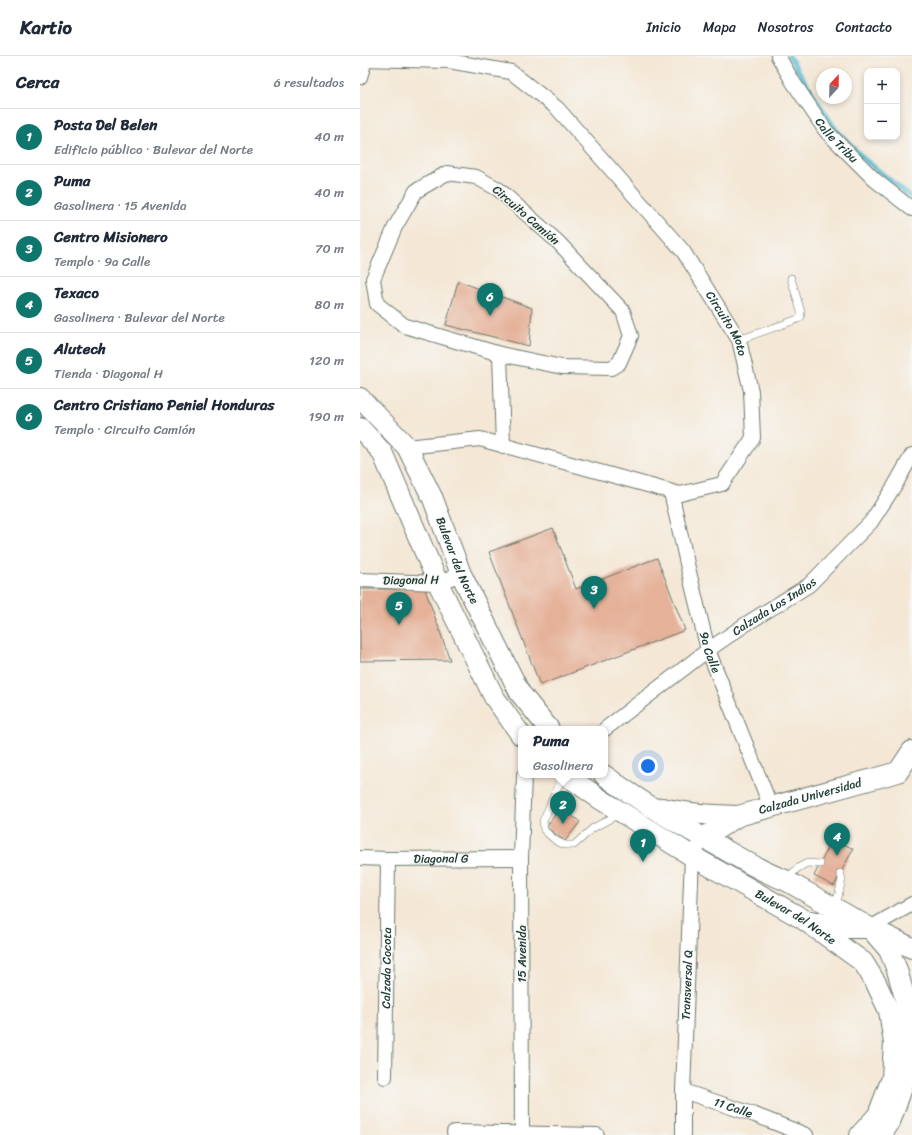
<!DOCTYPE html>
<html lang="es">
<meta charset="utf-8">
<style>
:root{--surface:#fff;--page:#f6f6f7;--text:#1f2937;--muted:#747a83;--line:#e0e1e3;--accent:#0f766e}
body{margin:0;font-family:Sriracha,sans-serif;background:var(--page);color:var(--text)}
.controls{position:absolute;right:12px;top:12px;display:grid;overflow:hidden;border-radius:8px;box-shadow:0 2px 6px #0003}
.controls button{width:36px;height:36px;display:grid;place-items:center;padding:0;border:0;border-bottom:1px solid var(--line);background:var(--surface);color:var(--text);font:20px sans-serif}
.compass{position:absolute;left:456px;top:12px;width:36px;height:36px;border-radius:50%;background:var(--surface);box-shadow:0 2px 6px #0003;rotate:22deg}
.you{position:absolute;left:288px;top:710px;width:14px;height:14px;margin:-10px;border:3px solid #fff;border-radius:50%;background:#1a73e8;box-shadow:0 0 0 6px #1a73e833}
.badge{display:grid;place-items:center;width:26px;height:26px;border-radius:50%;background:var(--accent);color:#fff;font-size:13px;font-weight:700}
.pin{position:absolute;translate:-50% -33px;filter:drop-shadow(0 1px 2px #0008)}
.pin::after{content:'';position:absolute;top:21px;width:14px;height:12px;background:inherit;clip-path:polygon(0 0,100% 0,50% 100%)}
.popup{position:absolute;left:158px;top:670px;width:90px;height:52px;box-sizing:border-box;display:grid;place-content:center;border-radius:8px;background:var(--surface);filter:drop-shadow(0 1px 3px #0005);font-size:13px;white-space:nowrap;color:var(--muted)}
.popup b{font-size:15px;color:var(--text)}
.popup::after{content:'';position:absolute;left:50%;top:100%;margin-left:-8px;border:8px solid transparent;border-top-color:var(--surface)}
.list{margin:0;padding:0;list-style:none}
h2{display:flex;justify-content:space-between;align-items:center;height:52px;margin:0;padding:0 16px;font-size:17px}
h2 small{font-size:13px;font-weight:400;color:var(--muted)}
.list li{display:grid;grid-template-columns:26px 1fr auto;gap:12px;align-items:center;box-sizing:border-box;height:56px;padding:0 16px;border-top:1px solid var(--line)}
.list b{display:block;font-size:15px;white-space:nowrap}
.list p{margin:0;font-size:13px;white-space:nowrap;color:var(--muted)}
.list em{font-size:13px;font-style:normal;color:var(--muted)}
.map{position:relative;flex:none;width:552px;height:1079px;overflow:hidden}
header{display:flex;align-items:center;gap:24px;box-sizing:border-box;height:56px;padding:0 20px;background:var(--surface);border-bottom:1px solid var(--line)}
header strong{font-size:19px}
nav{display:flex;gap:22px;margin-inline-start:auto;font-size:14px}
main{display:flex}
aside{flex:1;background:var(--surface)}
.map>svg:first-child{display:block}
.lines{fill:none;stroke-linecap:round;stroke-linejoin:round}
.stream{stroke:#53bad1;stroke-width:5}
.building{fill:#e5b198}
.lane-casing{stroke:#6a786c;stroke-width:8}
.street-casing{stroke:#6a786c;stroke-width:16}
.secondary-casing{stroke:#6a786c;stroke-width:22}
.lane{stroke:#fff;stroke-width:7}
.street{stroke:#fff;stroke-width:14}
.secondary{stroke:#fff;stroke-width:20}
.labels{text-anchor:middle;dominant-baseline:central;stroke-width:3;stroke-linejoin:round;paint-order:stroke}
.street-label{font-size:12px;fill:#1f3d34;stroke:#f6f6f2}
</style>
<header>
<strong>Kartio</strong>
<nav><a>Inicio</a><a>Mapa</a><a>Nosotros</a><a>Contacto</a></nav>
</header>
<main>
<aside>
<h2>Cerca<small>6 resultados</small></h2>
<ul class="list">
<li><span class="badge">1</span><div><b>Posta Del Belen</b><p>Edificio público · Bulevar del Norte</p></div><em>40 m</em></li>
<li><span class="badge">2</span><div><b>Puma</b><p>Gasolinera · 15 Avenida</p></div><em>40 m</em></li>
<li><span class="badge">3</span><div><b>Centro Misionero</b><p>Templo · 9a Calle</p></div><em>70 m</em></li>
<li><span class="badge">4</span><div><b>Texaco</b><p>Gasolinera · Bulevar del Norte</p></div><em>80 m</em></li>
<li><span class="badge">5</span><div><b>Alutech</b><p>Tienda · Diagonal H</p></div><em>120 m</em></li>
<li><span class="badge">6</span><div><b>Centro Cristiano Peniel Honduras</b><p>Templo · Circuito Camión</p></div><em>190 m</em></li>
</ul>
</aside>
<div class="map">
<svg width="552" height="1079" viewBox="0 0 552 1079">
<rect width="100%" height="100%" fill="#f6f6f2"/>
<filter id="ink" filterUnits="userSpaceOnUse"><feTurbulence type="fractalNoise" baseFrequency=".025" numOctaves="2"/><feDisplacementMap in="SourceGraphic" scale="8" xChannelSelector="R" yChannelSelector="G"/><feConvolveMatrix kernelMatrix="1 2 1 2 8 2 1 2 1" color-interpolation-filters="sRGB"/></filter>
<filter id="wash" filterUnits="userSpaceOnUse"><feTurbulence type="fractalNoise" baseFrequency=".012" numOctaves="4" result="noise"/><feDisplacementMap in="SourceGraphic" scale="16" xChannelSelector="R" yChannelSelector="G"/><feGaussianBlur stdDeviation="0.9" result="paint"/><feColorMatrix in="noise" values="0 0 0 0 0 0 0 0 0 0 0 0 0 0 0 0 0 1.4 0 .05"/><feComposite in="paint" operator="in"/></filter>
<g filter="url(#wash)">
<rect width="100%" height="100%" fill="#f4e7d5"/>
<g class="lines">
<!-- stream -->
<path class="stream" d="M429 0 476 74 504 103 552 142"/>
</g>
<g id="blocks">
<!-- building -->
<g class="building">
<path d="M98 225 172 252 169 290 86 269Z"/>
<path d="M193 472 216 533 297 502 325 574 180 629 129 496Z"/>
<path d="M0 533H65L90 604 0 605Z"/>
<path d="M201 751 220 766 205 785 186 771Z"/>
<path d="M473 782 493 793 474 830 454 820Z"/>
</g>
</g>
</g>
<g filter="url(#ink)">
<use href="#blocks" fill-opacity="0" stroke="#6a786c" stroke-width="1"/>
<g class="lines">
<defs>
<g id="lane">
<path d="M379 284 438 263 441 261V256L431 222"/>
<path d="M203 719 183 765 184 774 196 785 205 789H214L233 772 259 758"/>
<path d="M426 823 438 812 447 807 460 808"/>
<path d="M476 850 482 823 480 817"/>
</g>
<g id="street">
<path id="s1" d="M418 0 433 26 466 75 515 124 552 153"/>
<path id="s2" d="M0 3 89 5 151 16 197 52 323 195 379 284 391 335 393 382 362 428 320 438 120 383 47 391"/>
<path d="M0 21 5 4"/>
<path d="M87 117 116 121 138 133 198 186 263 255 271 280 259 307 251 312 202 311 140 298 45 270 17 248 13 223 35 171 56 135Z"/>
<path d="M140 298 143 390"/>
<path id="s3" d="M311 436 328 512 348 594 411 751"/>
<path d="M0 524 78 527 101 518"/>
<path id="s4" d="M245 673 348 594 386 568 449 529 511 466 535 429 552 399"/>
<path id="s5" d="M0 802 28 803 161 802"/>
<path d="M510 872 552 848"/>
<path id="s6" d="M25 1021 28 803"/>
<path id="s7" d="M323 1035 395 1059 446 1079"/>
<path d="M94 1076 237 1079"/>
<path d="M162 1077 161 802 164 719"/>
<path id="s8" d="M323 1079V1035L332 800 343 782"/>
</g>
<g id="secondary">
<path id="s9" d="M0 342 47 391 73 443 101 518 160 637 189 673"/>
<path d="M0 372 22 396 78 527 134 641 161 679"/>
<path id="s10" d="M206 719 240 743 332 800 443 863 503 906 516 927 529 955 534 987 532 1022 518 1059 500 1079"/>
<path d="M244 719C283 748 325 772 367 795 386 806 405 817 425 824L510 872 529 894 537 914 545 942 549 968 548 1006 542 1032 530 1066 521 1079"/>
<path d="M302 752C327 758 352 759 378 760"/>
<path id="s11" d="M343 782 378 760 538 716 552 695"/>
<path d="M451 865 484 872H510L552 892"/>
</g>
</defs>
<!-- lane casing -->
<use href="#lane" class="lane-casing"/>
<!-- street casing -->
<use href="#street" class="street-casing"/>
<!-- secondary casing -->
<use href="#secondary" class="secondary-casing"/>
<!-- lane -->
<use href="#lane" class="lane"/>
<!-- street -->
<use href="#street" class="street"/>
<!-- secondary -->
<use href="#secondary" class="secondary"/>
</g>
</g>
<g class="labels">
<!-- street labels -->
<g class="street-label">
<text stroke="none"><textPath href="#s1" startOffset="103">Calle Tribu</textPath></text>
<text transform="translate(166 159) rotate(41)">Circuito Camión</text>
<text stroke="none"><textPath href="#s2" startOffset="486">Circuito Moto</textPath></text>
<text stroke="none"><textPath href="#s9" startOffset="192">Bulevar del Norte</textPath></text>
<text transform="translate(51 524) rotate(-1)">Diagonal H</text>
<text stroke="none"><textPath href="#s4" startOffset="209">Calzada Los Indios</textPath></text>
<text stroke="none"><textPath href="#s3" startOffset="165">9a Calle</textPath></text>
<text stroke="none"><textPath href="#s11" startOffset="116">Calzada Universidad</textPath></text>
<text stroke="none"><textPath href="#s5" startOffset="81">Diagonal G</textPath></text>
<text stroke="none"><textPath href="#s10" startOffset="270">Bulevar del Norte</textPath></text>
<text transform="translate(162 898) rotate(-90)">15 Avenida</text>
<text stroke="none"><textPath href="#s6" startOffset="109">Calzada Cocota</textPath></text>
<text stroke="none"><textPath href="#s8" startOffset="150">Transversal Q</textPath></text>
<text stroke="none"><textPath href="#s7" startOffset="53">11 Calle</textPath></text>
</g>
</g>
</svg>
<div class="controls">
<button>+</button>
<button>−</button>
</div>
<svg class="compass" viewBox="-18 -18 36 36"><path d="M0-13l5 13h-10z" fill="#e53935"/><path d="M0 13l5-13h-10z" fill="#747a83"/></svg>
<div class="you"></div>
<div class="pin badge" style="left:283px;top:806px">1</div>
<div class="pin badge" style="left:203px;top:768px">2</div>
<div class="popup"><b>Puma</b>Gasolinera</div>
<div class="pin badge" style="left:234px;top:553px">3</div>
<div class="pin badge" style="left:477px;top:800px">4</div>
<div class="pin badge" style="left:39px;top:569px">5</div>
<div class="pin badge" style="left:130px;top:260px">6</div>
</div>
</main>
